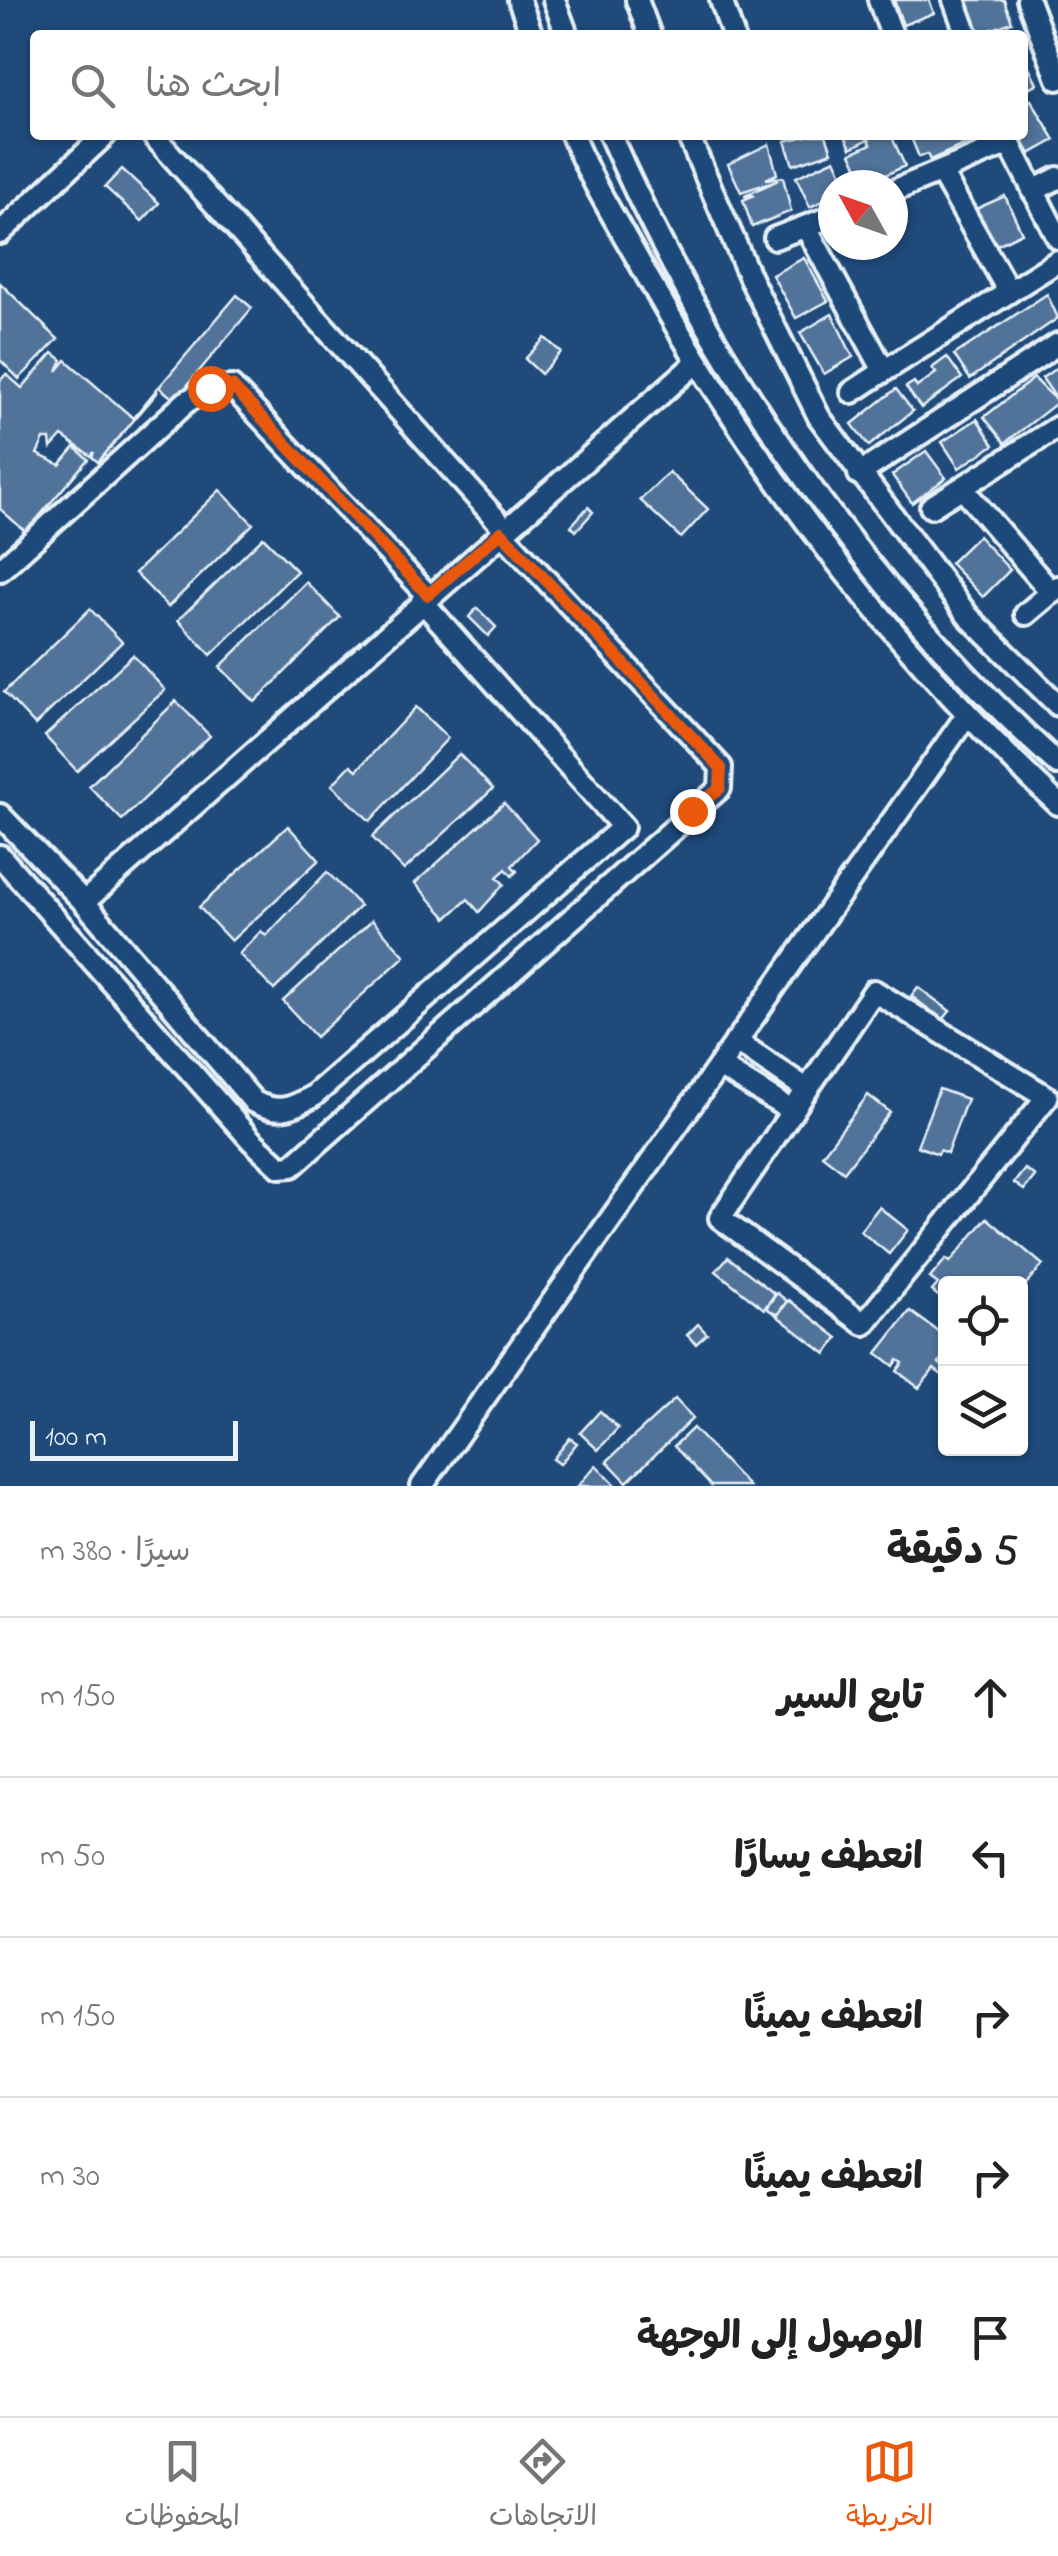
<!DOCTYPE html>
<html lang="ar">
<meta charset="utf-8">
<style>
:root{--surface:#fff;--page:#f2f2f2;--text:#222;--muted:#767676;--line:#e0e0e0;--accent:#ea580c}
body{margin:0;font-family:"Indie Flower","Playpen Sans Arabic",sans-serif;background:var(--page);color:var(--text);direction:rtl}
.controls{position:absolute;right:30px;bottom:30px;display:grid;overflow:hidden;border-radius:10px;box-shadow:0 2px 8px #0004}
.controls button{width:90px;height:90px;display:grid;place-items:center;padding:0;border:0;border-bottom:2px solid var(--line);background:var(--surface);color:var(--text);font:50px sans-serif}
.compass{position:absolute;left:818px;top:170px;width:90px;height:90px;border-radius:50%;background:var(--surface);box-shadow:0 2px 8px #0004;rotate:310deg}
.scale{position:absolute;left:30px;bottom:25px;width:208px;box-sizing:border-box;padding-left:10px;border:5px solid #e8f1f8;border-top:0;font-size:28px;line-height:35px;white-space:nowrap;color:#e8f1f8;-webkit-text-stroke:8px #1f4a7a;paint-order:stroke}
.stop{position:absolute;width:30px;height:30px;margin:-22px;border:8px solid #ea580c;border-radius:50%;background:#fff}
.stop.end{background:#ea580c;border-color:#fff;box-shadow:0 2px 10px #0008}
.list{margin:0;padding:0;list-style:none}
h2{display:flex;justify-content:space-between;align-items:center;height:130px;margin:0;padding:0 40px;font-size:42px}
h2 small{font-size:32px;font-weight:400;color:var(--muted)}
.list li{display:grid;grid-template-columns:65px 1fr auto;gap:30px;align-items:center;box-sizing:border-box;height:160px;padding:0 40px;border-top:2px solid var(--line)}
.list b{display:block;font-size:38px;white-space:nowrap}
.list em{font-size:32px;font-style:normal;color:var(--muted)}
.icon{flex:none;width:55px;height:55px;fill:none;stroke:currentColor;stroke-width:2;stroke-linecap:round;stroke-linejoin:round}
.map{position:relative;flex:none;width:1058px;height:1486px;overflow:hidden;direction:ltr}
.search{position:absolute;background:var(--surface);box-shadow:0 2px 8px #0004;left:30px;right:30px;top:30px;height:110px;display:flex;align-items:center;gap:25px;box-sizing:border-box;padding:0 35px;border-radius:10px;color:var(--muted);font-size:38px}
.sheet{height:930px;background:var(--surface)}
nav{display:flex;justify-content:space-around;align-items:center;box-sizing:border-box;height:140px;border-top:2px solid var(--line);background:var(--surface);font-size:28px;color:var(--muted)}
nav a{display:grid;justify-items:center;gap:5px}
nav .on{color:var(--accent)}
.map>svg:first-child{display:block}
.building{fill:#517399;stroke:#e8f1f8;stroke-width:2.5}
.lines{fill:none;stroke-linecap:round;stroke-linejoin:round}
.minor-casing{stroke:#e8f1f8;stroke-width:28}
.minor{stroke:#1f4a7a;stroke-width:20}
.route{stroke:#ea580c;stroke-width:12}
</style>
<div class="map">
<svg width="1058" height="1486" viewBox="0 0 1058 1486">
<rect width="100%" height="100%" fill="#1f4a7a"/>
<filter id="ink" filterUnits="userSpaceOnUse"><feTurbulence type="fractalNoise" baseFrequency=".01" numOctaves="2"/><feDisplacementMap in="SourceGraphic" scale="20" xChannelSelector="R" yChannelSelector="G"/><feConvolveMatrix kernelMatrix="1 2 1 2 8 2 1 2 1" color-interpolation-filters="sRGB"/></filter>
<g filter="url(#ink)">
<!-- building -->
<g class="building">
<path d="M894 0H929L934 13 903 25Z"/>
<path d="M967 0H1004L1012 22 979 34Z"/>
<path d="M1023 54 1037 84 1023 90Z"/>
<path d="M1031 100 1055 140 1030 154 1019 135H1023V105Z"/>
<path d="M811 135H826L832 152 793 165 785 141Z"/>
<path d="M845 135H891L905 166 866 184 851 153 871 144 869 139 851 148Z"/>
<path d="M910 135H964L968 143 930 160 927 154 919 157Z"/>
<path d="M769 144 777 174 766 179 783 177 791 211 752 227 743 200 754 195 744 196 778 180 741 192 728 164Z"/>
<path d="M835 159 847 185H833V196L810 207 796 177Z"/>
<path d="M122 169 159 203 142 221 105 187Z"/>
<path d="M1005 196 1022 233 993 247 976 209Z"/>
<path d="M804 258 828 301 796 318 772 275Z"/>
<path d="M0 283 58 339 19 379 0 360Z"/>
<path d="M1047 294 1058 318 970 379 954 355Z"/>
<path d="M237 295 252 308 175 400 159 387Z"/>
<path d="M832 314 853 357 824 374 800 333Z"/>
<path d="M545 338 561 352 541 374 525 359Z"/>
<path d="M53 353 62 360 57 371 66 360 133 418 157 389V393L98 462 92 457 94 452 91 456 62 436 51 448 50 439H44L37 454 60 465 75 447 88 459 26 532 0 509V381L6 374 22 388Z"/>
<path d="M947 357 962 378 921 408 906 387 914 382 917 387 936 373 932 368Z"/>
<path d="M1058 367V401L1042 378Z"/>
<path d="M1034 378 1058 402 1005 443 984 417Z"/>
<path d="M896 389 913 411 869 446 852 424Z"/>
<path d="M977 419 994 445 959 468 942 442Z"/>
<path d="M926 451 946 478 912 503 892 475Z"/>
<path d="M669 472 708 509 681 538 640 500Z"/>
<path d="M220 490 253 524 168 607 135 573Z"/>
<path d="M588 507 593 512 576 531 571 526Z"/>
<path d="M978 536 1010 570 983 597 950 563Z"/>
<path d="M263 537 297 571 211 655 178 620Z"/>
<path d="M306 582 340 617 255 702 220 667Z"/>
<path d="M477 608 496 627 488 636 469 617Z"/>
<path d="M90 609 122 642 35 725 4 692Z"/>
<path d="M133 655 165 690 77 771 45 736Z"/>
<path d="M176 701 210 736 122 820 89 786Z"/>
<path d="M416 707 448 738 370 821 332 785 351 765 357 770Z"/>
<path d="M459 754 493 789 404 870 372 837Z"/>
<path d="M504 803 537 839 512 866 517 871 512 876 506 869 497 877 504 884 479 912 468 899 447 918 415 883Z"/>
<path d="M288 826 319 860 231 941 199 907Z"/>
<path d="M327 872 360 906 274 990 239 954 261 931 266 936Z"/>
<path d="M372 920 405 956 316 1037 283 1001Z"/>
<path d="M918 987 950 1011 943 1020 911 996Z"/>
<path d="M939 1089 967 1099 947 1153 940 1150 938 1154 917 1146Z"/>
<path d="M868 1095 890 1112 844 1172 822 1155Z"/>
<path d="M1025 1169 1035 1176 1024 1190 1014 1183Z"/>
<path d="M879 1207 908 1230 889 1254 860 1231Z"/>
<path d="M987 1218 1043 1265 1020 1291V1284H946V1302L932 1291 938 1284 930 1278 946 1259 950 1262Z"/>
<path d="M728 1257 775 1294 764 1309 716 1271Z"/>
<path d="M777 1293 787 1301 777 1315 766 1308Z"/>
<path d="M789 1300 838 1338 826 1354 777 1316Z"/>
<path d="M910 1311 946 1337V1355L939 1363 946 1369V1378L934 1369 919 1388 897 1371 903 1363 898 1360 894 1366 877 1353Z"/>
<path d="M698 1324 707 1334 696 1344 687 1335Z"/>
<path d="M675 1399 693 1418 627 1482 607 1461Z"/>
<path d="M600 1411 618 1428 598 1450 580 1433Z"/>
<path d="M693 1428 748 1486H711L674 1446Z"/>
<path d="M570 1438 577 1443 560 1464 553 1459Z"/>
<path d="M596 1465 616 1486H578Z"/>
</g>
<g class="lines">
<defs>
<g id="minor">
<path d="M519 0 532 35"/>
<path d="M554 0 567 35"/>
<path d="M637 0 650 35"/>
<path d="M721 0 733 35"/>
<path d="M879 0 892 35"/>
<path d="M954 0 967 35"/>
<path d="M1028 0 1058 79"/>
<path d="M153 135 505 529"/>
<path d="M572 135C592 184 622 230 647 276 757 472 894 650 1058 804"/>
<path d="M610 135C714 371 866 591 1058 764"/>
<path d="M688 135 751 280 819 417 968 616 1058 705"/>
<path d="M1005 135 1058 238"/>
<path d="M941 172 1009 292"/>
<path d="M893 191 1009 143"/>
<path d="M1033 191 1058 178"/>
<path d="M806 227 884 371 1058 261"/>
<path d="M0 233 105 135"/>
<path d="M775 238 833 216"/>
<path d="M852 392 884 371"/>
<path d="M859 474 1058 344"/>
<path d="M963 489 1052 593"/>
<path d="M931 507 1058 427"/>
<path d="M0 570 186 402 210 388 232 387 428 595"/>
<path d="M1026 614 1058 587"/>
<path d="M0 815 84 902 254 1102C279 1114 289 1109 312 1097L623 827 422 601"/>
<path d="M0 856 251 1140 280 1167 292 1166 720 788 721 767 501 532"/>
<path d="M84 902 696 363"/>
<path d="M874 991 1047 1097 864 1324 720 1218Z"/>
<path d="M736 1041 805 1088"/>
<path d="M719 1066 792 1111"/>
<path d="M422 1486 967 715"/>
</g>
</defs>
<!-- minor casing -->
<use href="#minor" class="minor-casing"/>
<!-- minor -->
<use href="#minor" class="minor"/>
</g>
</g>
<g class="lines" filter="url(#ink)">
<!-- route -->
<path class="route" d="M210 388 232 386 428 595 501 532 721 768 720 788 692 811"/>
</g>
</svg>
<div class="controls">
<button><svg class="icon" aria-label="locate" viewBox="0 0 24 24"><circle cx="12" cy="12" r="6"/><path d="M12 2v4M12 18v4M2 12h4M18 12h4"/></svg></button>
<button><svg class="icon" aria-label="layers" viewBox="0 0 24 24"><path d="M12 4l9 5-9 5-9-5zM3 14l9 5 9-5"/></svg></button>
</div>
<svg class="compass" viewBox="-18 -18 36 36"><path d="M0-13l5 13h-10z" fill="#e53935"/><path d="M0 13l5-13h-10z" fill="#767676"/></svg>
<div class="scale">100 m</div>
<div class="stop" style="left:210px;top:388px"></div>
<div class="stop end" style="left:692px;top:811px"></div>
<div class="search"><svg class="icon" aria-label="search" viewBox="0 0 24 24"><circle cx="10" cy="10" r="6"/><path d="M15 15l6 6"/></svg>ابحث هنا</div>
</div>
<section class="sheet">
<h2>5 دقيقة<small>سيرًا · 380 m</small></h2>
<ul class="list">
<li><svg class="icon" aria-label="ahead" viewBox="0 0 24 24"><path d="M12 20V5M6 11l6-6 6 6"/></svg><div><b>تابع السير</b></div><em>150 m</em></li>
<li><svg class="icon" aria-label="left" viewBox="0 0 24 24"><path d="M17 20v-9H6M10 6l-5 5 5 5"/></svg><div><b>انعطف يسارًا</b></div><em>50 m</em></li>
<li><svg class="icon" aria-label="right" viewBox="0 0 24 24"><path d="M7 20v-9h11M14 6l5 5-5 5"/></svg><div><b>انعطف يمينًا</b></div><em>150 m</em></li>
<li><svg class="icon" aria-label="right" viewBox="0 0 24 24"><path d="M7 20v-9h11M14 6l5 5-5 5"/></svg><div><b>انعطف يمينًا</b></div><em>30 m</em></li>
<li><svg class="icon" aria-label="arrive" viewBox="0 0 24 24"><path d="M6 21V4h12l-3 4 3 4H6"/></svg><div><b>الوصول إلى الوجهة</b></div></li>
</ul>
</section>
<nav>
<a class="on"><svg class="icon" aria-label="map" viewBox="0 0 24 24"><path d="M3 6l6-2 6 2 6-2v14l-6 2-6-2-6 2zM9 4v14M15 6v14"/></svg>الخريطة</a>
<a><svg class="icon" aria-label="directions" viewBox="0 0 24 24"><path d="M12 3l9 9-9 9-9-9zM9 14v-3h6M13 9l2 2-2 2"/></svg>الاتجاهات</a>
<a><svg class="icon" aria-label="saved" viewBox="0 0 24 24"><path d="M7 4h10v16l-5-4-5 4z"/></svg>المحفوظات</a>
</nav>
